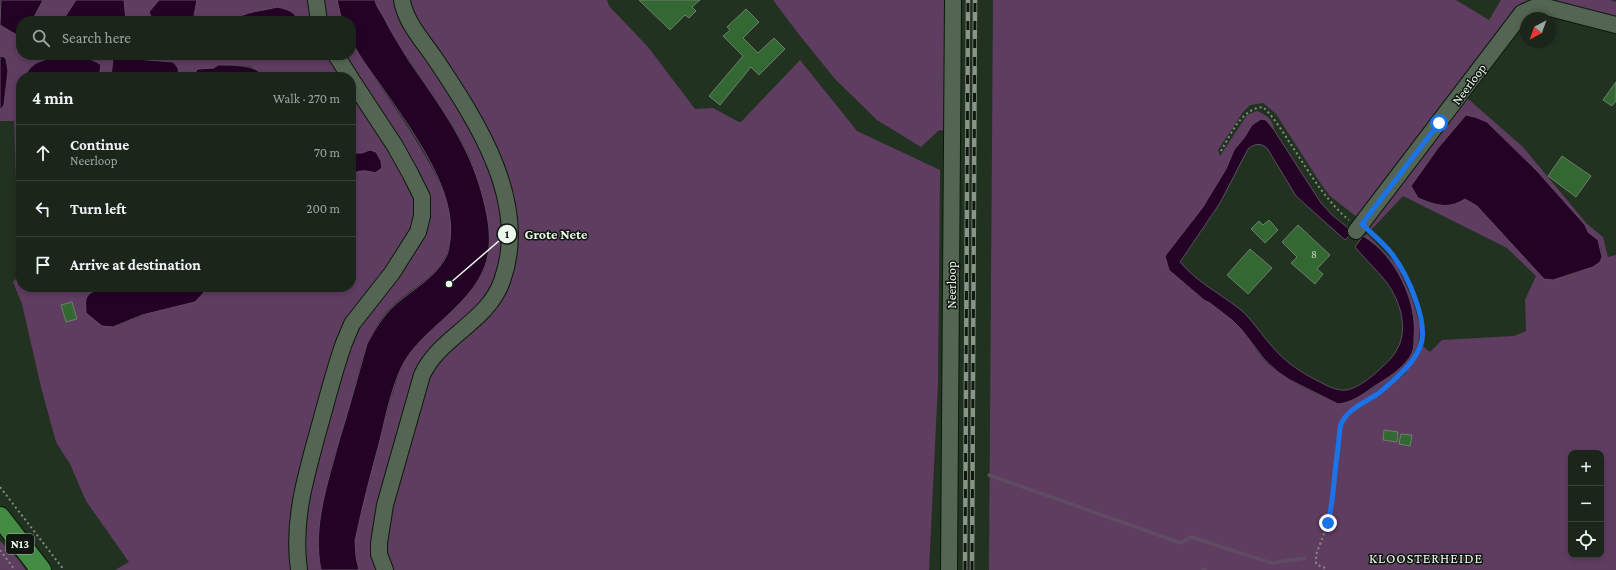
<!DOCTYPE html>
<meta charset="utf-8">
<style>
:root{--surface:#1a2619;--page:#273226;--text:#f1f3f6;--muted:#9fa5a2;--line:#384338}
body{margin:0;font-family:"Crimson Pro",serif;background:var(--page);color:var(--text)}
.controls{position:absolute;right:12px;bottom:12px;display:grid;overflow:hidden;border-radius:8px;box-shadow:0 2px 6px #0003}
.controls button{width:36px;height:36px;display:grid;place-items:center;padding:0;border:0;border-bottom:1px solid var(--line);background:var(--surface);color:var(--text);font:20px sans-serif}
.compass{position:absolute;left:1520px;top:12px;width:36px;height:36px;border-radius:50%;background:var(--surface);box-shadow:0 2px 6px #0003;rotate:221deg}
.stop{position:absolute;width:12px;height:12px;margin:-9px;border:3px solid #1a73e8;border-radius:50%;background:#fff}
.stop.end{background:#1a73e8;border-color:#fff;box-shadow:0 1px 4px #0008}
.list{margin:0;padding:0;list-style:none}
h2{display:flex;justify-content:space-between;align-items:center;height:52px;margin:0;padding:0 16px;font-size:17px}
h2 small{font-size:13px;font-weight:400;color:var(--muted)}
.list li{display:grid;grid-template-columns:26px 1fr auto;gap:12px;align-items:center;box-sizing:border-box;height:56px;padding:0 16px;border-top:1px solid var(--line)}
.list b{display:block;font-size:15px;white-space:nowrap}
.list p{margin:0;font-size:13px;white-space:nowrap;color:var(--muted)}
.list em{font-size:13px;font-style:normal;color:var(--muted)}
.icon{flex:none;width:22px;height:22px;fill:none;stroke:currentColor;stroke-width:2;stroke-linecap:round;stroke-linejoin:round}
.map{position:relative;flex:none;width:1616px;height:570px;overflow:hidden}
.search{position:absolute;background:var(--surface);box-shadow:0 2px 6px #0003;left:16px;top:16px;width:340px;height:44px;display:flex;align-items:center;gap:10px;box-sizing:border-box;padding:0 14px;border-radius:16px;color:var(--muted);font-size:15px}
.panel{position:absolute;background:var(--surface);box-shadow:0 2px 6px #0003;left:16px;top:72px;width:340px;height:220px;border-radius:16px}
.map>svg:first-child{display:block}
.green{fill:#5f3d61;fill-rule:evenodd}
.water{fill:#240226;stroke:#604c62}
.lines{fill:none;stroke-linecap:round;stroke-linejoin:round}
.stream{stroke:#604c62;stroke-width:3.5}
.building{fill:#346833;stroke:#6d7f6c}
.minor-casing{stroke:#0b190a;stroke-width:18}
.major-casing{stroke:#0b190a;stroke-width:22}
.path{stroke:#818e80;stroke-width:2;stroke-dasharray:2 3;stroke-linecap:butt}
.minor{stroke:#546653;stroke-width:16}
.major{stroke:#448b44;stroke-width:20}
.rail-casing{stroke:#889587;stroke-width:4.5}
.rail{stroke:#101710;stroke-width:3;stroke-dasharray:9;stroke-linecap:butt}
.route{stroke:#1a73e8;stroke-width:5}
.labels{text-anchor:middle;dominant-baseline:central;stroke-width:3;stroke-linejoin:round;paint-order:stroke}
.number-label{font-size:11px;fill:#bfd4be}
.shield{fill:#101710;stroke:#abb4ab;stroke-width:1}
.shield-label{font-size:12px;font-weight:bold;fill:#edf8ed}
.street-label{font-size:13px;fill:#edf8ed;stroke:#101710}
.neighbourhood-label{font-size:14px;letter-spacing:1px;fill:#edf8ed;stroke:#101710}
.leader{fill:none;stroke:#edf8ed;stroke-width:1.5}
.callout-dot{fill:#edf8ed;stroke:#101710;stroke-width:1.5}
.mark-label{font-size:12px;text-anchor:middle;font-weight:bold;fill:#111}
.callout-label{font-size:14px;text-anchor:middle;font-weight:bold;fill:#edf8ed;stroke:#101710;stroke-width:3;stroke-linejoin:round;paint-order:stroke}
</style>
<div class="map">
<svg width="1616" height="570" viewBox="0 0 1616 570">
<rect width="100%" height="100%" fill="#223221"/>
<!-- green -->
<g class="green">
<path d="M43 0H76L65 17 66 21H32Z"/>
<path d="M124 0H159L149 12 153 21H126Z"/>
<path d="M197 0H337L342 21H299L296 16 270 10 243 15 235 21H193Z"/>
<path d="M375 0H607L609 6 648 47 695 109 713 108 739 122H741L800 60 857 131 940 170 938 383 929 570H359C357 561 355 551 355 541 356 522 364 501 369 482 376 454 383 426 391 398 396 383 400 368 409 354 434 318 485 297 489 249 490 228 486 210 480 190 476 179 474 166 469 156 453 121 429 90 408 58 399 46 377 14 375 0Z"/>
<path d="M773 0H951L948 131 939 130 921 147 877 120 835 79 797 32Z"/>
<path d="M993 0H1456L1489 20 1501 0H1610L1616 2V20L1527 4 1459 91 1523 147 1587 224 1603 237 1608 257 1616 255V570H989ZM1263 103 1276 114 1321 184 1330 196 1372 229 1403 196 1507 248 1536 276 1525 300 1526 331 1514 336 1442 340 1430 352 1423 346 1405 374 1376 396 1350 413H1346L1377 391 1407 365 1418 346 1420 326 1412 298 1396 264 1367 234 1363 236 1384 253 1395 268 1410 298V357C1395 372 1358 403 1338 404 1312 391 1284 381 1264 360 1256 351 1250 339 1242 330 1232 318 1218 306 1204 300L1169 270 1165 256 1203 207 1226 169 1234 150 1244 138 1252 125 1266 120 1274 130C1274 120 1266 115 1257 111L1247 115 1220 156 1218 150 1243 112 1250 105ZM1466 115 1487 122 1537 171 1585 225 1588 232 1598 240C1600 245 1603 253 1601 258 1598 269 1564 276 1553 280L1510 240 1477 206 1465 199 1412 186 1438 148ZM1571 453H1601V555H1571Z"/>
<path d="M0 25 15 34 21 35V55H117L113 58 111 77H99L100 70 98 63 85 58 67 57 42 60 27 73 25 77H21V287H119L98 290 113 327 155 311 195 302 207 289 206 287H351V174L359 171 367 170 381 161 370 150 362 153H351V77L308 76 262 77V74L250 66 232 65H218L214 68 196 71V77H179L178 68 175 63 135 59 121 55H351V37C374 82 407 121 431 166 440 183 449 200 451 219 456 279 411 280 382 318 363 343 358 377 349 408 341 436 330 466 325 495 323 506 322 517 321 528 320 543 318 556 321 570H115L129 562 86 501 70 464 56 442 41 387 22 304 13 282 19 275 14 121H0V110L3 107C4 98 10 65 6 59 4 56 3 57 0 56Z"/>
<path d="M0 541 18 559 26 570H0Z"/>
</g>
<!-- water -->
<g class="water">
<path d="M1 0H43L32 21H21L20 35 15 34 0 25Z"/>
<path d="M76 0H124L126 21H66L65 17Z"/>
<path d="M159 0H197L193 21H153L149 12Z"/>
<path d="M337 0H375C376 6 380 11 383 16 391 32 400 46 409 61 438 103 469 144 482 194 500 259 485 282 437 325 424 337 410 350 402 366 391 389 386 415 380 440 371 473 362 507 355 541L356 557 359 570H321C312 526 328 483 339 441 349 409 358 376 367 344 375 329 383 316 395 305 413 289 437 277 447 255 449 250 449 245 450 240 457 190 411 129 384 90 376 78 353 50 351 36 350 31 351 26 351 21H342Z"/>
<path d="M277 7C287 9 294 11 299 21H235C242 11 265 11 277 7Z"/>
<path d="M117 55 135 59 173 62 178 68 179 77H111L113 58Z"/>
<path d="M0 56 4 57 6 59 8 71 4 105 0 110Z"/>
<path d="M67 57C79 57 91 57 101 65L99 77H25C32 58 50 59 67 57Z"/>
<path d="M218 65C229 65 260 64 262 77H196V71L198 69 214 68Z"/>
<path d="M1466 115 1475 117 1487 122 1537 171 1585 225 1588 232 1598 240 1602 257 1600 262 1593 267 1553 280 1544 279 1477 206 1465 199C1448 210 1435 205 1418 198L1411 186 1438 148Z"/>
<path d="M1261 119 1266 120 1274 130 1321 203 1332 215 1353 232 1345 240 1296 196 1267 148C1260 143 1256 143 1248 149L1220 203 1180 262C1196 281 1217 292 1237 307 1248 315 1256 327 1265 338 1281 358 1293 368 1316 380 1324 384 1332 389 1341 390 1353 392 1369 379 1378 371 1384 365 1392 359 1396 351 1409 331 1401 302 1387 283 1378 271 1365 259 1355 247L1363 236C1395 254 1418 302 1414 338 1414 343 1414 349 1412 353 1405 368 1386 379 1373 387 1362 395 1351 403 1338 404L1290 380 1278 372 1264 359 1242 330 1232 320 1210 303 1204 300 1169 270 1165 256 1203 207 1226 169 1234 150 1244 138 1252 125Z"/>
<path d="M370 150 376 152 381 161 382 168 375 173C366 170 360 170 351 174V153H362Z"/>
<path d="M119 287H206L207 289 195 302 142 315 113 327 102 326 86 313C86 309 85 303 86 299 90 287 109 290 119 287Z"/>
</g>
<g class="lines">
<!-- stream -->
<g class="stream">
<path d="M989 475 1181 543 1191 537 1272 563 1305 558"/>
<path d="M1203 570 1205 569"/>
</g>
</g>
<!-- building -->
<g class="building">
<path d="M639 0H700L692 7 696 11 689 18 685 15 670 30Z"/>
<path d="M746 9 759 22 743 38 758 53 774 38 785 49 759 75 751 67 720 105 709 96 743 56 723 36 730 30 727 27Z"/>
<path d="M1616 82V101L1612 106 1603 100Z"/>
<path d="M1562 156 1591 176 1576 197 1548 176Z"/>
<path d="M1269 220 1278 230 1265 243 1251 229 1259 221 1263 225Z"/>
<path d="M1298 225 1330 255 1317 269 1323 274 1315 284 1291 263 1297 257 1282 242Z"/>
<path d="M1250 249 1272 268 1248 294 1227 275Z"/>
<path d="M72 302 77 319 66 322 61 305Z"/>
<path d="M1384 430 1398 432 1397 442 1383 440Z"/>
<path d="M1401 434 1412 435 1410 446 1399 444Z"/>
</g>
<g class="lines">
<defs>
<g id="minor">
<path d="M316 0 319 21"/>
<path d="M336 55 350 77"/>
<path d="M1356 231 1522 13 1533 8H1550L1616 25"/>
<path d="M299 570C292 520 306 476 319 428 327 400 334 371 344 343L352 324 392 273 418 232 422 216V197L410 173 395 146 351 79"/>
<path d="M385 570 379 554V543L385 505 422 375C440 336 488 322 502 281 530 203 478 123 436 60 424 42 405 22 402 0"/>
<path d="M949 570 953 0"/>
</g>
<path id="major" d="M0 517 41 570"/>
</defs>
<!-- minor casing -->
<use href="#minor" class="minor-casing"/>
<!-- major casing -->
<use href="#major" class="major-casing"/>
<!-- path -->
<g class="path">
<path d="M1221 151C1231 134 1241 109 1263 107 1275 118 1283 133 1292 146 1309 172 1325 200 1349 220"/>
<path d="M0 487 64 570"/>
<path d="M0 550 15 570"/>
<path d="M1325 568 1316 564V555L1328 523 1333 501 1335 473 1341 425 1348 413 1375 395 1406 369 1421 346V317L1414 292 1392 254 1371 233"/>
</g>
<!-- minor -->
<use href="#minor" class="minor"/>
<!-- major -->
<use href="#major" class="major"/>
<defs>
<g id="rail">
<path d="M965 570 968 0"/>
<path d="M972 570 975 0"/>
</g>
</defs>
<!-- rail casing -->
<use href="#rail" class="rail-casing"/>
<!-- rail -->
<use href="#rail" class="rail"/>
</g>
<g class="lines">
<!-- route -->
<path class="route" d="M1328 523C1334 498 1334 473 1338 448 1339 441 1339 431 1341 424 1348 408 1367 402 1380 392 1395 379 1412 366 1420 347 1430 323 1407 274 1392 254 1384 243 1372 234 1362 224L1439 123"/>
</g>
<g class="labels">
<!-- number labels -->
<g class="number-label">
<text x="1314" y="254">8</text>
</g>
<!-- shield labels -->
<rect class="shield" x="6" y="534" width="28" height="20" rx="3"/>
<g class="shield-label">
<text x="20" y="544">N13</text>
</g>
<!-- street labels -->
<g class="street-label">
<text transform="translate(1469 84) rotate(-53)">Neerloop</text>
<text transform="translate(951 285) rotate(-90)">Neerloop</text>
</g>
<!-- neighbourhood labels -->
<g class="neighbourhood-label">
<text x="1426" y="558">KLOOSTERHEIDE</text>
</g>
</g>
<!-- callouts -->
<path class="leader" d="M449 284L507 234"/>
<g class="callout-dot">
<circle cx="449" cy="284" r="4"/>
<circle cx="507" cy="234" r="10"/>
</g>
<g class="mark-label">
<text x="507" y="238">1</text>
</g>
<g class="callout-label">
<text x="556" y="239">Grote Nete</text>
</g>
</svg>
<div class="controls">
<button>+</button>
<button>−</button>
<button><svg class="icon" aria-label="locate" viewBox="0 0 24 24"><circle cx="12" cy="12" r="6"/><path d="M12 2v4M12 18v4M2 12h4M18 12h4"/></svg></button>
</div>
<svg class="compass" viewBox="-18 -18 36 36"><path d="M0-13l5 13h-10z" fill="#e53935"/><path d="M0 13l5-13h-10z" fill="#9fa5a2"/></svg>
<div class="stop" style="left:1439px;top:123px"></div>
<div class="stop end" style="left:1328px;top:523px"></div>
<div class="search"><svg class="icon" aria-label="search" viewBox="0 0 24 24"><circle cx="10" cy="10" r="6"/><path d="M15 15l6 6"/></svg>Search here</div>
<section class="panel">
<h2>4 min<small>Walk · 270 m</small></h2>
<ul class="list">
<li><svg class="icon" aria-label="ahead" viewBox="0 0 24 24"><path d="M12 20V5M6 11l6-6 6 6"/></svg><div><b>Continue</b><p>Neerloop</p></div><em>70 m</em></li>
<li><svg class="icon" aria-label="left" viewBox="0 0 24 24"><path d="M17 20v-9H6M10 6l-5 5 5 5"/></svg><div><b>Turn left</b></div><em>200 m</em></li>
<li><svg class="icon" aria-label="arrive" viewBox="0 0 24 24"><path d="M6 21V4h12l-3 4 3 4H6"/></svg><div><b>Arrive at destination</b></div></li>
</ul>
</section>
</div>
